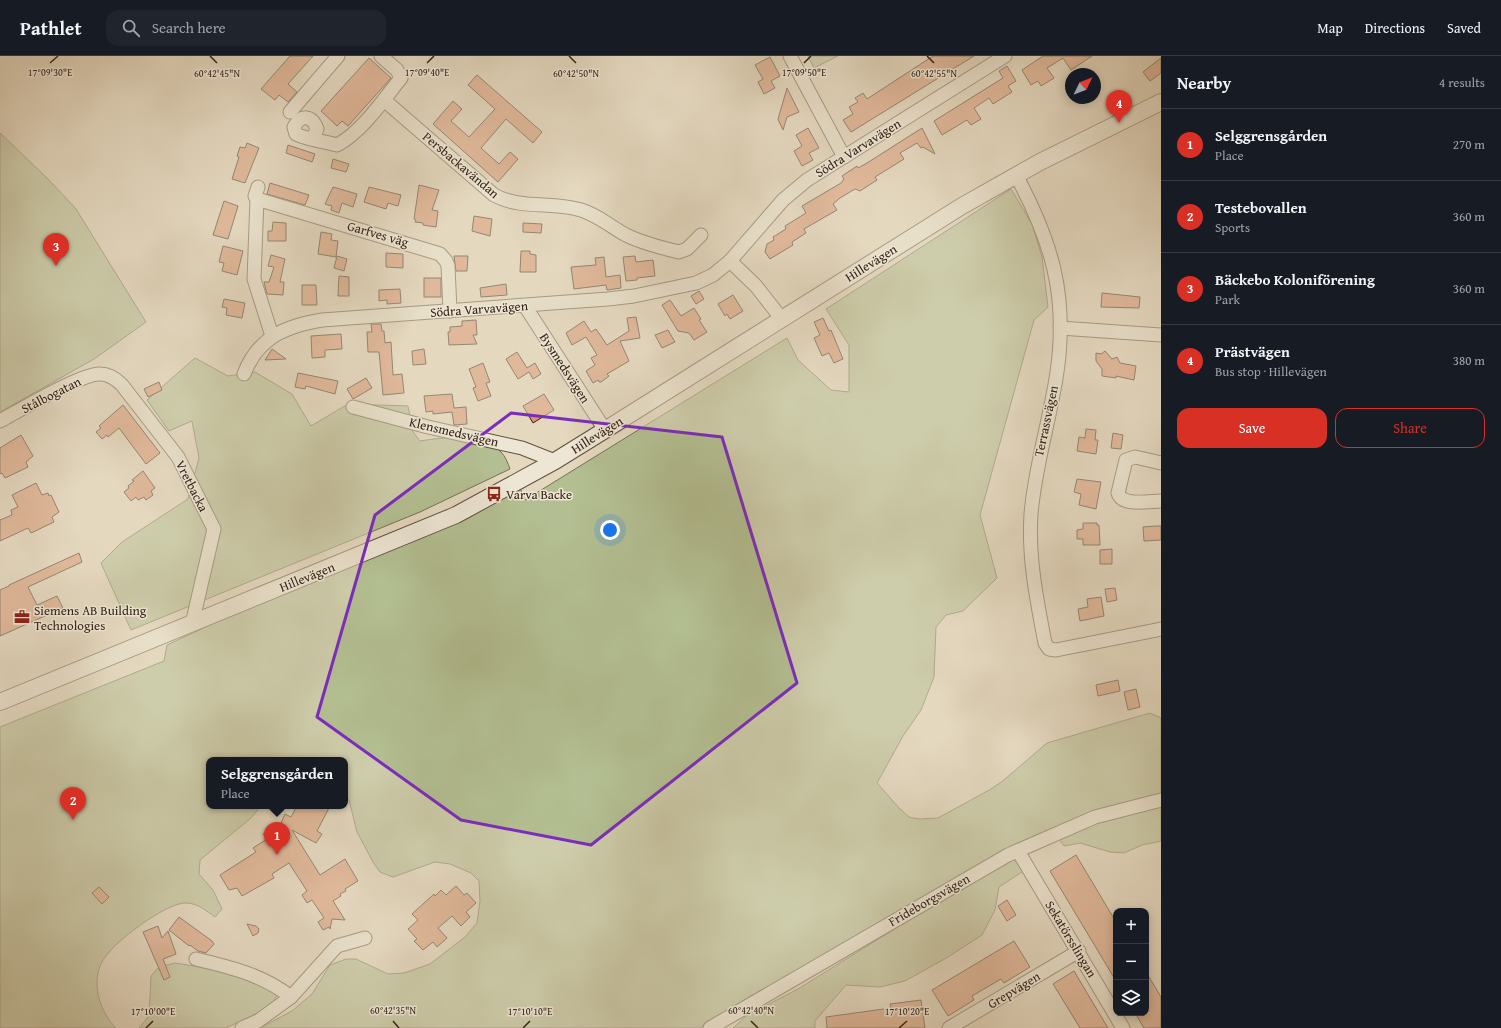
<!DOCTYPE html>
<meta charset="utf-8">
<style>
:root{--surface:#171b24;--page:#20242c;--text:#f1f3f6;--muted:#9ea1a6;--line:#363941;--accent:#d93025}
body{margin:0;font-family:"Gentium Book Plus",serif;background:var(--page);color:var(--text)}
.controls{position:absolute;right:12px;bottom:12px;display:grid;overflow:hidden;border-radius:8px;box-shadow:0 2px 10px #0003}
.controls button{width:36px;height:36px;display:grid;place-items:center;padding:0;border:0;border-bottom:1px solid var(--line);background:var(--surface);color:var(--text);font:20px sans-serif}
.compass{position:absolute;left:1065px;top:12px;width:36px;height:36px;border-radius:50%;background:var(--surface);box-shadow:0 2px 10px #0003;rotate:47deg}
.you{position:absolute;left:610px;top:474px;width:14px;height:14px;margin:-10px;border:3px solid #fff;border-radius:50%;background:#1a73e8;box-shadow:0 0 0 6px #1a73e833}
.badge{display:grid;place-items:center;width:26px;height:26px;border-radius:50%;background:var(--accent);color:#fff;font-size:13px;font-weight:700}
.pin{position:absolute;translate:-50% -33px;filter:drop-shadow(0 1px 2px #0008)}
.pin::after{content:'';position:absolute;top:21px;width:14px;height:12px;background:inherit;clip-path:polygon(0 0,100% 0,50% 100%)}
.popup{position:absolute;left:206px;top:701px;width:142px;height:52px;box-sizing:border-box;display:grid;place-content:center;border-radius:8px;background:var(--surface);filter:drop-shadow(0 1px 3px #0005);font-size:13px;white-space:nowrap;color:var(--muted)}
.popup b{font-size:15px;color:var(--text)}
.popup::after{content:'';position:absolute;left:50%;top:100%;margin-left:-8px;border:8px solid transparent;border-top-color:var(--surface)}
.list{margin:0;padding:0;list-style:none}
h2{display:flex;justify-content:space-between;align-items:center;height:52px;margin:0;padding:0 16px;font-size:17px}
h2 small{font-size:13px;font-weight:400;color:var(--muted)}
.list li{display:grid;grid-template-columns:26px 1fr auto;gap:12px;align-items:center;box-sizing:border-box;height:72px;padding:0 16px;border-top:1px solid var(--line)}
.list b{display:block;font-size:15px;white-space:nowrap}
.list p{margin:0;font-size:13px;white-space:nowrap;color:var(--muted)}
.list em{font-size:13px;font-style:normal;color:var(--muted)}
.actions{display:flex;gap:8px;padding:12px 16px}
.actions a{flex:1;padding:9px 0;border:1px solid var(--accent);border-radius:12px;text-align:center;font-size:14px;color:var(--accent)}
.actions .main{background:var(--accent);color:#fff}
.icon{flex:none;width:22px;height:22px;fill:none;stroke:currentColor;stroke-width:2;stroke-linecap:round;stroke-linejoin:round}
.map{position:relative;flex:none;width:1161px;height:972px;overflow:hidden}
header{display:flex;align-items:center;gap:24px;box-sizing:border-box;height:56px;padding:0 20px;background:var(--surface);border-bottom:1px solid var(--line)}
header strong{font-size:19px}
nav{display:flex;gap:22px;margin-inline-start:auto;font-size:14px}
.search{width:280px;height:36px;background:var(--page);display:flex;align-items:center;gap:10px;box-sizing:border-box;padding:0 14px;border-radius:12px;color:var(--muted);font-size:15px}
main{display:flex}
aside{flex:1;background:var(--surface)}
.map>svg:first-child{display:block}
.green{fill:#b3bf92;stroke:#747154}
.building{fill:#db9370;stroke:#352315}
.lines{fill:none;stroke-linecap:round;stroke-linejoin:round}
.minor-casing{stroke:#615040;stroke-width:15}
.tertiary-casing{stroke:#615040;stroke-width:18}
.minor{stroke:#ede6d5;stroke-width:13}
.tertiary{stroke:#ede6d5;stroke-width:16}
.marked{fill:none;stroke:#7b2cbf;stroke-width:3;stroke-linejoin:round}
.ticks{fill:none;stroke:#352315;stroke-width:1.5}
.labels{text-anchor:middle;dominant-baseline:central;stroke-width:3;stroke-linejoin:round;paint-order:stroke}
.street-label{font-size:13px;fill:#352315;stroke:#ede6d5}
.poi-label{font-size:13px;fill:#352315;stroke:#ede6d5;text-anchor:start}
.ticks-label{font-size:10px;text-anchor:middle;fill:#352315;stroke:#ede6d5;stroke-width:3;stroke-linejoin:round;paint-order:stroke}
</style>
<header>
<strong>Pathlet</strong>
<div class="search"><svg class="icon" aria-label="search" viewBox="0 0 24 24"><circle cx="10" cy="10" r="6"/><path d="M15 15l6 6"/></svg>Search here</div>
<nav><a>Map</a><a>Directions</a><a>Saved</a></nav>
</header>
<main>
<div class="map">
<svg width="1161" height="972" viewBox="0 0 1161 972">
<rect width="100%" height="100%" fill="#e4d8bf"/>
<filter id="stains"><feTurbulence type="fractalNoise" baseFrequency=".005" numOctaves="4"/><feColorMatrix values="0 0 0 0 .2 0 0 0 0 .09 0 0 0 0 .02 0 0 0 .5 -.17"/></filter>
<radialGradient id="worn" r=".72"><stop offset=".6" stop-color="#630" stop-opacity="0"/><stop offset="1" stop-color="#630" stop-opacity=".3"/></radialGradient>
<!-- green -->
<g class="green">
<path d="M808 0H838L814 12Z"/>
<path d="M0 77 48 123 76 153 146 266 94 303 0 356Z"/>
<path d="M1011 133 1032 168 1042 201 1048 251 1034 264 980 459 997 522 963 555 946 559 936 571 934 621 921 654 903 680 877 727 899 752 909 761 919 763 938 762 991 733 1004 724 1047 687 1150 657 1161 662V739L975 812 744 944 700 972H260L292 955 312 938 330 909 346 903H356L388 918 404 917 430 908 465 881 477 867 480 845 479 825 471 817 450 808 435 806 393 821 380 816 373 806 357 776 349 744 345 741V704H209V750H261L251 762 200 804 199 818 213 834 222 853 215 861C207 855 198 848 188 847 176 846 159 857 149 863 134 873 107 893 100 910 92 931 101 957 116 972H0V671L164 605 167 589 227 561 470 460 499 445 520 432 525 444 787 282 798 304 831 334 849 336V289L826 253Z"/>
<path d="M195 302 228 320 255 316 292 338 311 370 348 348 408 350 413 376 420 385C445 381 482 376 501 396 505 400 508 407 510 413L420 456 131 574 101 507 122 486 188 443 199 402 192 365 169 375 147 344Z"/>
<path d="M1161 751V785L1142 789 1124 797 1110 796 1080 787 1064 790 1058 782 1098 766Z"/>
<path d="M1012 802 1025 814 999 831 995 854 982 879 948 901 905 925 880 931 846 929 815 965V972H733L746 960 798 933 986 816Z"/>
<path d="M175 907 212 913 243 921 278 938 270 951 226 972H139L149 960 151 920 159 911Z"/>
</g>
<!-- building -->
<g class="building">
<path d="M290 0H313L288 28 297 36 288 46 279 39 275 44 261 33Z"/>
<path d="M933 0H974L851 76 843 64 853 58 849 51 858 46 855 42 863 37 867 43Z"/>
<path d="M1043 0H1092L1071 14 1063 2 1047 12 1054 22 1041 30 1038 25 1031 29 1022 14Z"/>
<path d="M770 1 780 20 771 25 775 32 764 38 758 26 763 23 755 9Z"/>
<path d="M369 2 391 22 348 70 342 65 337 70 321 55Z"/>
<path d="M1161 2V17L1150 25 1143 16Z"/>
<path d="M1007 10 1016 25 1008 30 1012 36 993 48 989 42 974 52 981 63 971 69 967 64 942 79 934 65 1003 22 999 15Z"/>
<path d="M477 19 542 76 533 87 506 63 481 92 499 108 510 96 518 103 498 126 433 68 453 45 462 53 451 65 469 81 495 53 468 29Z"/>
<path d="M787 32 799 56 787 61 783 74 778 63Z"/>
<path d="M808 72 819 92 809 97 813 104 802 110 794 95 802 90 796 79Z"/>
<path d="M922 72 935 98 923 91 921 92 917 87 900 97 904 103 875 121 877 124 860 135 855 133 840 142 833 148 837 154 804 173 806 177 792 186 793 189 770 203 765 196 767 188 774 184 773 181 786 173 785 170 806 157 802 150 841 127 844 123 842 120 857 110 858 112 867 107Z"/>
<path d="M247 87 259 92 245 127 232 123 239 101 237 100 240 91 245 92Z"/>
<path d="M288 89 315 98 312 106 286 97Z"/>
<path d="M333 103 349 108 346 116 331 112Z"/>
<path d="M270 127 309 139 305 149 267 138Z"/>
<path d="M419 129 439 134 432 154 438 155 436 171 423 169V167L415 166 416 164 414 163Z"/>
<path d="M333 131 357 138 353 151 342 147 339 157 331 154 332 150 325 148Z"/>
<path d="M369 131 401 139 398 150 388 147 386 153 364 146Z"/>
<path d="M224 145 238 150 228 183 213 179Z"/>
<path d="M474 160 492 163 490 180 472 175Z"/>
<path d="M273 166 286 167V185H268V175H272Z"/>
<path d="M523 167 542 168 541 177 523 176Z"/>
<path d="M321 176 332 178 331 184 338 185 336 201 318 198Z"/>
<path d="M223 190 243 195 237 219 222 215 224 207 219 206Z"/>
<path d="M521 195H530V198L536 199V216H520Z"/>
<path d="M386 197 403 198V212L386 211Z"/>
<path d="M271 199 285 203 280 226H284L283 239 267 238 264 226H269L274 211 268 210Z"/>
<path d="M337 200 347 203 344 215 334 212Z"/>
<path d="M454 200H468L467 215H456Z"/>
<path d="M635 200 636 206 653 204 655 220 637 222V224L626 225 623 201Z"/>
<path d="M604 201 606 221 620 219 621 232 607 234 606 229 574 233 571 211 596 209 595 202Z"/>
<path d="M339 220 349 221V240H338Z"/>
<rect x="424" y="222" width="17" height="19"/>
<path d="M506 228 507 239 481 241 480 232Z"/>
<path d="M302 229H316L317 249H302Z"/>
<path d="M400 233 401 247 387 248V244L379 245V234Z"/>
<path d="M699 235 704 243 696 248 691 240Z"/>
<path d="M1102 237 1140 241 1139 252 1101 251Z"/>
<path d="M733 239 743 255 730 263 727 258 725 260 718 248Z"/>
<path d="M224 243 245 247 242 262 226 259 227 252 222 251Z"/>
<path d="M670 244 681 260 694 252 701 263 699 264 707 276 694 284 689 277 678 275 662 249Z"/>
<path d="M636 261 640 282 620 285 629 305 607 318 609 320 601 326H599L598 324 593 327 586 315 595 309 591 302 597 299 586 281 572 289 566 277 584 265 591 276 596 273 607 289 629 275 627 262Z"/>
<path d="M823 262 829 275 831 274 843 303 834 307 829 297 822 300 814 282 820 279 814 266Z"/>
<path d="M476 264 477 279H473L477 288 449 289 448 276H450V271L462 270V265Z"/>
<path d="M371 268H381L382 275H384L385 287 391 286 393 319 402 318 404 337 383 339 379 296H368L367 276H372Z"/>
<path d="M668 274 675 286 662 292 655 279Z"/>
<path d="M341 278 342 293 325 294V301L312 302 311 280Z"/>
<path d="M272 293 286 303 265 304Z"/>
<path d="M424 293 426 308 413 309 412 295Z"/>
<path d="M1105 295 1112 303 1117 301 1120 307 1136 310 1134 324 1116 320V322L1102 320V313L1096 305V297L1101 298Z"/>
<path d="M517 296 527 312 535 307 541 318 533 323 529 316 518 323 506 303Z"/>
<path d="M483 307 490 326 486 327 491 340 478 345 473 332 476 331 469 313Z"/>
<path d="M298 317 338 325 335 338 306 330 305 333 295 331Z"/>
<path d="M366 322 372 332 353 343 347 333Z"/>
<path d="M159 326 162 334 148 341 144 333Z"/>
<path d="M452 338 454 352 466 351 467 368 454 369 452 356 433 358V355L426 356 424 340Z"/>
<path d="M544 338 554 354 533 367 523 350Z"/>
<path d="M123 349 160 397 146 408 119 372 108 381 107 379 102 383 96 376 101 372 99 370Z"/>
<path d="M1086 373 1096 374 1095 384H1098L1096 398 1077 395 1079 381 1085 382Z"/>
<path d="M1113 377 1123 379 1121 393 1111 392Z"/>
<path d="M21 379 33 400 26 406 28 411 5 422 2 417 0 418V392Z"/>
<path d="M143 415 155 432 151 435 153 439 146 444 144 441 138 444 136 441 131 445 124 436 129 432 128 430 134 425 132 424Z"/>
<path d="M1077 423 1101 426 1096 453 1079 449 1081 438 1074 436Z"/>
<path d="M36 427 42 439 48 437 49 440 51 439 59 456 52 461 54 466 31 477 28 472 0 485V464L12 459 11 454 18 451 12 439Z"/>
<path d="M1083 467H1097V469H1099L1100 489H1083V483H1077V474L1083 473Z"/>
<path d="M1156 470H1161V484L1144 485 1143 471Z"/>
<path d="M1112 493V508H1100V494Z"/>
<path d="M79 497 82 506 28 531 37 549 57 540 63 552 0 580V534L9 530V529Z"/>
<path d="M1115 532 1117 544 1107 546 1105 533Z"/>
<path d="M1101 541 1104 560 1080 565 1078 553 1088 551 1087 543Z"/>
<path d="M1118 624 1120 635 1098 640 1096 629Z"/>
<path d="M1136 633 1140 651 1128 654 1124 636Z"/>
<path d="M297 750H330L317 775 322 778 316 787 292 774 320 819 345 803 358 825 345 833 346 835 340 838 341 840 333 845 345 864 332 863 330 873 329 871 323 874 318 866 324 862 312 844 307 847 302 839 307 835 289 807 272 818 274 822 242 840 237 832 229 834 220 819 256 796 253 792 267 783 263 778 281 767 285 758 291 761Z"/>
<path d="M1076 799 1116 866V925L1050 815Z"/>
<path d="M456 830 464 839 467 837 476 847 466 856 470 861 461 870 452 860 438 872 447 882 437 891 433 886 423 894 414 885 417 883 408 873 418 864 412 858 434 838 435 840 441 834 446 839Z"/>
<path d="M99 831 109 841 102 848 92 837Z"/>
<path d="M1007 844 1016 859 1007 865 998 850Z"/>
<path d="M179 861 212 885 214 888 206 897 198 895 190 889 189 890 169 874Z"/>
<path d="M247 868 256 870 259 873 258 877 253 880Z"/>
<path d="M158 870 162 882 168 875 176 898 163 903 170 921 164 924 143 876Z"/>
<path d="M1014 885 1030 911 1004 927 1001 923 972 940 974 944 948 960 932 934Z"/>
<path d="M1074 915 1093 947 1108 972H1080L1069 954 1053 928Z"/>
<path d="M1146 916 1161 941V972H1144L1135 957H1146Z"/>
<path d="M921 944 925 972H827L826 961 891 952 890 948Z"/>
</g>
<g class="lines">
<defs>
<g id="minor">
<path d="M790 0 844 101"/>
<path d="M384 44 494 139C522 154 552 145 581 154 598 159 611 171 626 179 642 187 662 192 679 196L687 193 701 179"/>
<path d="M290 56 338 0"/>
<path d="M313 82 317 73C312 59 301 58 294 71L296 78C308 84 324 85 337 89 361 77 384 43 401 22L397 14 381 0"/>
<path d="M1016 119C1052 186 1068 240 1057 316 1050 364 1035 410 1031 458 1028 502 1037 545 1045 587L1049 593 1056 594 1161 573"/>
<path d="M257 143 255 140 258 131"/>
<path d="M730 205 756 230 781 262"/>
<path d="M525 250 605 374"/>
<path d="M1060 272 1161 279"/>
<path d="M272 280 254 223 257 143 440 198 446 205 448 210 450 255"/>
<path d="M244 318C258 281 286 270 322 264L608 243 634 240 696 227 713 219 730 205 783 144 807 124 1005 0"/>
<path d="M353 351 428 371 522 392 555 405"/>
<path d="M0 365C20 354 82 317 100 318 109 318 116 323 122 329L178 401 214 473 192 568"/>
<path d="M1161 407 1135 401 1126 404 1118 437C1122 451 1149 445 1161 445"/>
<path d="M1018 795 1123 972"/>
<path d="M196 903C230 911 263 919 291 941"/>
<path d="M242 972 258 965 291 941 337 890 365 882"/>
<path d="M710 972 1008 799 1095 761 1161 744"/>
<path d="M949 972 1079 895"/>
</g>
<path id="tertiary" d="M0 646 456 459 555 405 605 374 962 150 1040 106 1161 46"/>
</defs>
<!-- minor casing -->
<use href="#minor" class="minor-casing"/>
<!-- tertiary casing -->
<use href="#tertiary" class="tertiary-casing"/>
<!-- minor -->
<use href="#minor" class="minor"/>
<!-- tertiary -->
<use href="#tertiary" class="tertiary"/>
</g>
<!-- marked area -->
<path d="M0 0H1161V972H0ZM511 357 722 381 797 627 591 789 461 764 317 661 375 459Z" fill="#e4d8bf" fill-opacity=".55" fill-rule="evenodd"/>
<path class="marked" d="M511 357 722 381 797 627 591 789 461 764 317 661 375 459Z"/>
<!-- ticks -->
<path class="ticks" d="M210 0 217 7M569 0 576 7M927 0 934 7M50 7 58 0M427 7 434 0M804 7 811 0M393 965 399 972M751 965 758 972M146 972 153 965M523 972 530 965M899 972 907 965"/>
<!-- icons -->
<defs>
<symbol id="bus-bare" viewBox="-9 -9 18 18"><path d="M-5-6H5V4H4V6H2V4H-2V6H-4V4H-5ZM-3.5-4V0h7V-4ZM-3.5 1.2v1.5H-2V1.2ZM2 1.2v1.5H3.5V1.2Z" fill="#8f2418" stroke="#ede6d5" stroke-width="2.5" paint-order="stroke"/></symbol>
<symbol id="office-bare" viewBox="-9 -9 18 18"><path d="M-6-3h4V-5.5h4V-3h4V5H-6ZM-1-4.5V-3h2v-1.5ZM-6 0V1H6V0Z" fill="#8f2418" stroke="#ede6d5" stroke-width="2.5" paint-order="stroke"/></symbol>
</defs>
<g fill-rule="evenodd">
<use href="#bus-bare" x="483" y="427" width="22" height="22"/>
<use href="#office-bare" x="11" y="550" width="22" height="22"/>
</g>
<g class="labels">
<!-- street labels -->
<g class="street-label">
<text transform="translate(858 92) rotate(-32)">Södra Varvavägen</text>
<text transform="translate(461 109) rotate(40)">Persbackavändan</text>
<text transform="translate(378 178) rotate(16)">Garfves väg</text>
<text transform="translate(871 207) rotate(-32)">Hillevägen</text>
<text transform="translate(479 253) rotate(-4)">Södra Varvavägen</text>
<text transform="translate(565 312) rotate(57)">Bysmedsvägen</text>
<text transform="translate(51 339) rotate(-27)">Stålbogatan</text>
<text transform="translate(1046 365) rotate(-78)">Terrassvägen</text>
<text transform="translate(454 376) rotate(13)">Klensmedsvägen</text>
<text transform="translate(597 379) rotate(-32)">Hillevägen</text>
<text transform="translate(192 430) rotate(63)">Vretbacka</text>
<text transform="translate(307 521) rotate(-22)">Hillevägen</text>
<text transform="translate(929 844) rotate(-30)">Frideborgsvägen</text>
<text transform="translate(1071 883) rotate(59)">Sekatörsslingan</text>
<text transform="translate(1014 934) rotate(-31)">Grepvägen</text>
</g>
<!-- poi labels -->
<g class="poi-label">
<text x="506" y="438">Varva Backe</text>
<text x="34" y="554">Siemens AB Building<tspan x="34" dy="15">Technologies</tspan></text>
</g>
</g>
<g class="ticks-label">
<text x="50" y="20">17°09'30"E</text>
<text x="427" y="20">17°09'40"E</text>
<text x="804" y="20">17°09'50"E</text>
<text x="576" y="21">60°42'50"N</text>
<text x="934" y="21">60°42'55"N</text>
<text x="217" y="21">60°42'45"N</text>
<text x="393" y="958">60°42'35"N</text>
<text x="751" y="958">60°42'40"N</text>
<text x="153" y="959">17°10'00"E</text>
<text x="530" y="959">17°10'10"E</text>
<text x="907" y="959">17°10'20"E</text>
</g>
<rect width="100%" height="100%" filter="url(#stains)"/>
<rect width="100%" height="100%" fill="url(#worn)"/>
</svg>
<div class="controls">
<button>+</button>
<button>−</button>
<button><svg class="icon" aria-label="layers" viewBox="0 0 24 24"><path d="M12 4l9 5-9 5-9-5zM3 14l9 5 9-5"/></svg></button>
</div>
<svg class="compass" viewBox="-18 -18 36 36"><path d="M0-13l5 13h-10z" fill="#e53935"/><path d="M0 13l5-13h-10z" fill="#9ea1a6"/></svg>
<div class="you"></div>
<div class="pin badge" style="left:277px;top:799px">1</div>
<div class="popup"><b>Selggrensgården</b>Place</div>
<div class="pin badge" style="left:73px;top:764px">2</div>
<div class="pin badge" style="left:56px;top:210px">3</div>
<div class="pin badge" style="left:1119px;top:67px">4</div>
</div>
<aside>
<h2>Nearby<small>4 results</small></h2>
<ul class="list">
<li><span class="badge">1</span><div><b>Selggrensgården</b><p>Place</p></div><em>270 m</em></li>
<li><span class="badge">2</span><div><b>Testebovallen</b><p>Sports</p></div><em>360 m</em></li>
<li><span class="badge">3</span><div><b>Bäckebo Koloniförening</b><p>Park</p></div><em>360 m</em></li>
<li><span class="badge">4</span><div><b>Prästvägen</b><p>Bus stop · Hillevägen</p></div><em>380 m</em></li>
</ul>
<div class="actions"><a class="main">Save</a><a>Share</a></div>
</aside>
</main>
